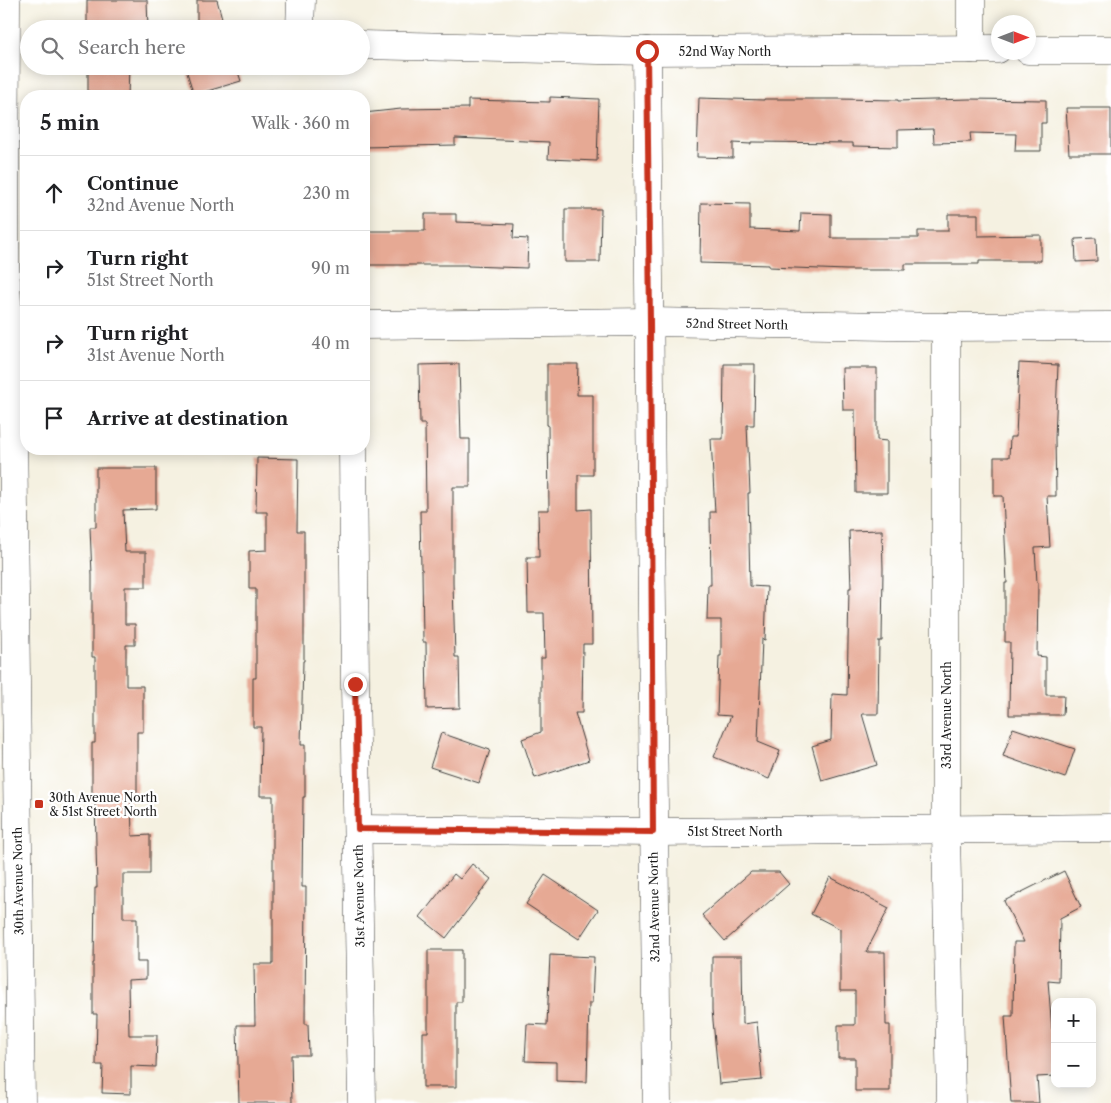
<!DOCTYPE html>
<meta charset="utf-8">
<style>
:root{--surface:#fff;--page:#f2f2f2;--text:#202124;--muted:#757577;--line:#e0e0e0}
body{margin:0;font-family:"Libre Caslon Text",serif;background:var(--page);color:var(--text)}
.controls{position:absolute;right:15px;bottom:15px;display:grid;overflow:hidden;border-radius:10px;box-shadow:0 2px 12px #0003}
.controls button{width:45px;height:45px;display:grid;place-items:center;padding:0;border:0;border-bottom:1px solid var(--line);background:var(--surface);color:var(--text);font:25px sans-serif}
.compass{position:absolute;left:991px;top:15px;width:45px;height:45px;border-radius:50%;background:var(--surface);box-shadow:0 2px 12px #0003;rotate:90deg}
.stop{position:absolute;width:15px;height:15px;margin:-11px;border:4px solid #c8321e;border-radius:50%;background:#fff}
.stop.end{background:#c8321e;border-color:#fff;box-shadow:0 1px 5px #0008}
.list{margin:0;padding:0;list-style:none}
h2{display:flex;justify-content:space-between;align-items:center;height:65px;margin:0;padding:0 20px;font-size:21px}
h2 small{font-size:16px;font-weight:400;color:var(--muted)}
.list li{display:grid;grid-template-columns:32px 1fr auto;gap:15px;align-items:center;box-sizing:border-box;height:75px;padding:0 20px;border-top:1px solid var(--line)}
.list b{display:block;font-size:19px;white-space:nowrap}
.list p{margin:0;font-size:16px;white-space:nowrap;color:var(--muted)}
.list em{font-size:16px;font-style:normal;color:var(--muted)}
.icon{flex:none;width:28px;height:28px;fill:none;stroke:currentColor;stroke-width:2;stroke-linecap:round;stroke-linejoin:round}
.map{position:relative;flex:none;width:1111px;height:1103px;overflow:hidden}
.search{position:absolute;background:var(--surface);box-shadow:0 2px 12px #0003;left:20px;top:20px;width:350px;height:55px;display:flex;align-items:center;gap:12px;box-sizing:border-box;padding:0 18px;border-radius:28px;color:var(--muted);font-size:19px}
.panel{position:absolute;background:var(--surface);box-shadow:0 2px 12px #0003;left:20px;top:90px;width:350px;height:365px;border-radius:20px}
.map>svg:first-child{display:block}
.building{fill:#e6a994}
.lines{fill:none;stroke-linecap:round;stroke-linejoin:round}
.minor-casing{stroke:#3d3c3a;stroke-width:29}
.minor{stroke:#fff;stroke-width:28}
.route{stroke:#c8321e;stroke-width:6}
.poi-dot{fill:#c8321e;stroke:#fff;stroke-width:2}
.labels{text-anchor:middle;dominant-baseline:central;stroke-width:4.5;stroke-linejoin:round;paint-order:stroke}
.street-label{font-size:12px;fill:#1c1c1c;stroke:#fff}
.poi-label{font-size:12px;fill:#1c1c1c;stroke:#fff;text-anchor:start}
</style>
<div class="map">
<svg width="1111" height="1103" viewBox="0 0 1111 1103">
<rect width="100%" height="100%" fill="#fff"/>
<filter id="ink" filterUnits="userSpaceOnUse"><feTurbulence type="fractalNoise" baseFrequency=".02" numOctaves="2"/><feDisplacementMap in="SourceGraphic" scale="10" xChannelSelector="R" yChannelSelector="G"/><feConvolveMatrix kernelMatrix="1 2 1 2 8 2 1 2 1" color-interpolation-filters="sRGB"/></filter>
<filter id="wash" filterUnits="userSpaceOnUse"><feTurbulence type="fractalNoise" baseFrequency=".0096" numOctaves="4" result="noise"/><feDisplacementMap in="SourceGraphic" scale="20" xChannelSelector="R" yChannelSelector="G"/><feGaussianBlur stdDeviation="1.12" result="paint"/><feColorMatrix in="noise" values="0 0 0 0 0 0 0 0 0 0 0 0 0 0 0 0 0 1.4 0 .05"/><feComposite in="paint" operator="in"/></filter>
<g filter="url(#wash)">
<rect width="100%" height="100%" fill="#f5f1e1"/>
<g id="blocks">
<!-- building -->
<g class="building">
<path d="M87 0H147L148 29H87Z"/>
<path d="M197 0H217L225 29H197Z"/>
<path d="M88 66H129L128 96H88Z"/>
<path d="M185 66H236L241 81 194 95Z"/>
<path d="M550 97 599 99 597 161 548 159 549 142 455 138V145L364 147V113L401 109 468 108V100L550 102Z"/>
<path d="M699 98 764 100V99H838L898 100V101L969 99 1046 100V123H1041V151H1015L1016 134 970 133 971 142 934 143 933 129 898 130V147L853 146V143L751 142V144L733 143V158L697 157Z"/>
<path d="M1066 108H1111V154H1069Z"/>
<path d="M701 203 750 204V229L800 231 801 213 831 214V238H918V231H948V214H978V236L1041 235V261H979V264H905V270H846L769 267V265L700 263Z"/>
<path d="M565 209H601L600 262H565Z"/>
<path d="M425 214H456V222L514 224 513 238 528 239 527 268 468 266V265H364V231H425Z"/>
<path d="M1096 238 1097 261 1076 262 1075 239Z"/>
<path d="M1019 363 1058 365 1055 438 1056 496H1047L1050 547 1035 548 1037 583H1038L1037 656 1046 657V695H1064L1063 715H1009L1010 642H1005V583H1007L1003 496H994V457H1009L1010 437H1016Z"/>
<path d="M459 364 461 439H470V487H453V583L455 657H459L460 708 427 709 426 642H423L422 569H421L420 511H426L425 424H420L419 365Z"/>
<path d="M547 364H578L577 395H593V475H578V510L591 509 592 644H583L582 713H575L589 760 535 778 522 739 541 732V658H545L544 613H528L527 557H539L538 510H549L548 425H547Z"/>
<path d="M724 364H755L754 425H747L750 493H748L750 586 767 587 765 640 762 639 758 742 780 751 769 779 714 757 731 716 717 715 719 656H721V620H707L708 585H711L710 512H715L711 439H723Z"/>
<path d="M842 368H877V440L887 441V493H856L855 410H843Z"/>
<path d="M257 458 298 459 297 531H304V661H303L301 745H305V797H303L302 887H306L305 1024H308L309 1055H291L292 1103H239L237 1025H255L254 964H273V796H260L261 727H253V678H256V589H249V551L267 550V512H256Z"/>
<path d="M96 468H156V509L123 510 125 552H146V587H125V624H135V645H126V686H143V732H137V801H131L132 836 150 835V874H123V918H137V962H146V979L128 980 129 1035H157L156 1067 131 1066V1094L102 1093 103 1065H96L97 1014H93V963H94L95 888H97L95 801H92V743H95V657H92V575L90 527H96Z"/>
<path d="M882 530 883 569 882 641H879L878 714H862L877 765 822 781 812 746 831 740 832 694 847 695 849 588H851L849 531Z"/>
<path d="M1013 728 1075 749 1065 778 1003 756Z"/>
<path d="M441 733 490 750 479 783 430 767Z"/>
<path d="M472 864 491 879 446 938 420 917 454 874 460 879Z"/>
<path d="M1064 871 1081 907 1060 918 1059 982 1048 981 1052 1029H1055V1076L1037 1077 1039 1103H1011L1005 1016H1013L1014 942H1024L1004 901Z"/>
<path d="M751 872H779L789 884 725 941 702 915Z"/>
<path d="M545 875 598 910 579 939 526 904Z"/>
<path d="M830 877 889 908 866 952H885L886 1025H890V1091H855V1058H838V1025H855V991H840V929L811 914Z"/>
<path d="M428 950H462V1002H456V1087H423V1032H428Z"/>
<path d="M550 955 594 957 592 1003H589L587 1082 556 1081V1062L525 1061 527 1024 547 1025Z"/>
<path d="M712 956H742L743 1024 757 1022 762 1080 719 1084 712 1010Z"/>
</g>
</g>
</g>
<g filter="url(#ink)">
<use href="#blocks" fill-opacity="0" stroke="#3d3c3a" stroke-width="1"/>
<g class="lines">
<defs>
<g id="minor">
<path d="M6 0 5 261 13 425 21 1103"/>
<path d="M971 0V49"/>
<path d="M300 29 301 0"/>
<path d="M361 45 647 51 998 49"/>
<path d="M1028 50H1111"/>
<path d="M647 51C651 402 652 752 657 1103"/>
<path d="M364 325 650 322 946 327 1111 326"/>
<path d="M946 327V830L951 1103"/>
<path d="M353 449 355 684 362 1103"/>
<path d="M358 829 653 832 1111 828"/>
</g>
</defs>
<!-- minor casing -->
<use href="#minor" class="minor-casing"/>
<!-- minor -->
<use href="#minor" class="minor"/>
</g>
</g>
<g class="lines" filter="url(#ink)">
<!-- route -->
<path class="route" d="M355 684 358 829 653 832 650 322 647 51"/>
</g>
<!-- markers -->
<rect class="poi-dot" x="34" y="799" width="10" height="10" rx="2.5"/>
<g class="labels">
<!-- street labels -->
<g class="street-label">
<text x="725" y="51">52nd Way North</text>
<text transform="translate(737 324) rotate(1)">52nd Street North</text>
<text transform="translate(946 715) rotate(-90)">33rd Avenue North</text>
<text x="735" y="831">51st Street North</text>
<text transform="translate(18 881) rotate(-91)">30th Avenue North</text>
<text transform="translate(359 896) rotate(-91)">31st Avenue North</text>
<text transform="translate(654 907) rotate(-91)">32nd Avenue North</text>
</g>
<!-- poi labels -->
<g class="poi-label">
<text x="49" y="797">30th Avenue North<tspan x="49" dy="14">&amp; 51st Street North</tspan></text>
</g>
</g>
</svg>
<div class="controls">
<button>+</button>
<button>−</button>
</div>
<svg class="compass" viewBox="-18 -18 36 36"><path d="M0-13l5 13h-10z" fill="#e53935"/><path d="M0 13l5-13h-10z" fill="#757577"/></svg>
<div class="stop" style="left:647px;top:51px"></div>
<div class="stop end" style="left:355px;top:684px"></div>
<div class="search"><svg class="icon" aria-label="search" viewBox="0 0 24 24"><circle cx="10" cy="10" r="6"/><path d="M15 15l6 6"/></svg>Search here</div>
<section class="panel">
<h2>5 min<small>Walk · 360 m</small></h2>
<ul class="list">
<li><svg class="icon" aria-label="ahead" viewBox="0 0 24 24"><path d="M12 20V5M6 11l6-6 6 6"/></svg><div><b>Continue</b><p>32nd Avenue North</p></div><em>230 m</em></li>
<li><svg class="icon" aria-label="right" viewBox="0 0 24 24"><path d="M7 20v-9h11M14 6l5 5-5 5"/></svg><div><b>Turn right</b><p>51st Street North</p></div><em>90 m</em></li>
<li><svg class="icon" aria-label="right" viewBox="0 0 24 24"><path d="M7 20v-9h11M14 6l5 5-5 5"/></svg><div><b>Turn right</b><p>31st Avenue North</p></div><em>40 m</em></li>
<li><svg class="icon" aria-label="arrive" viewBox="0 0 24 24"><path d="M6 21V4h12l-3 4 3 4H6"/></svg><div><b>Arrive at destination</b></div></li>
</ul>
</section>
</div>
